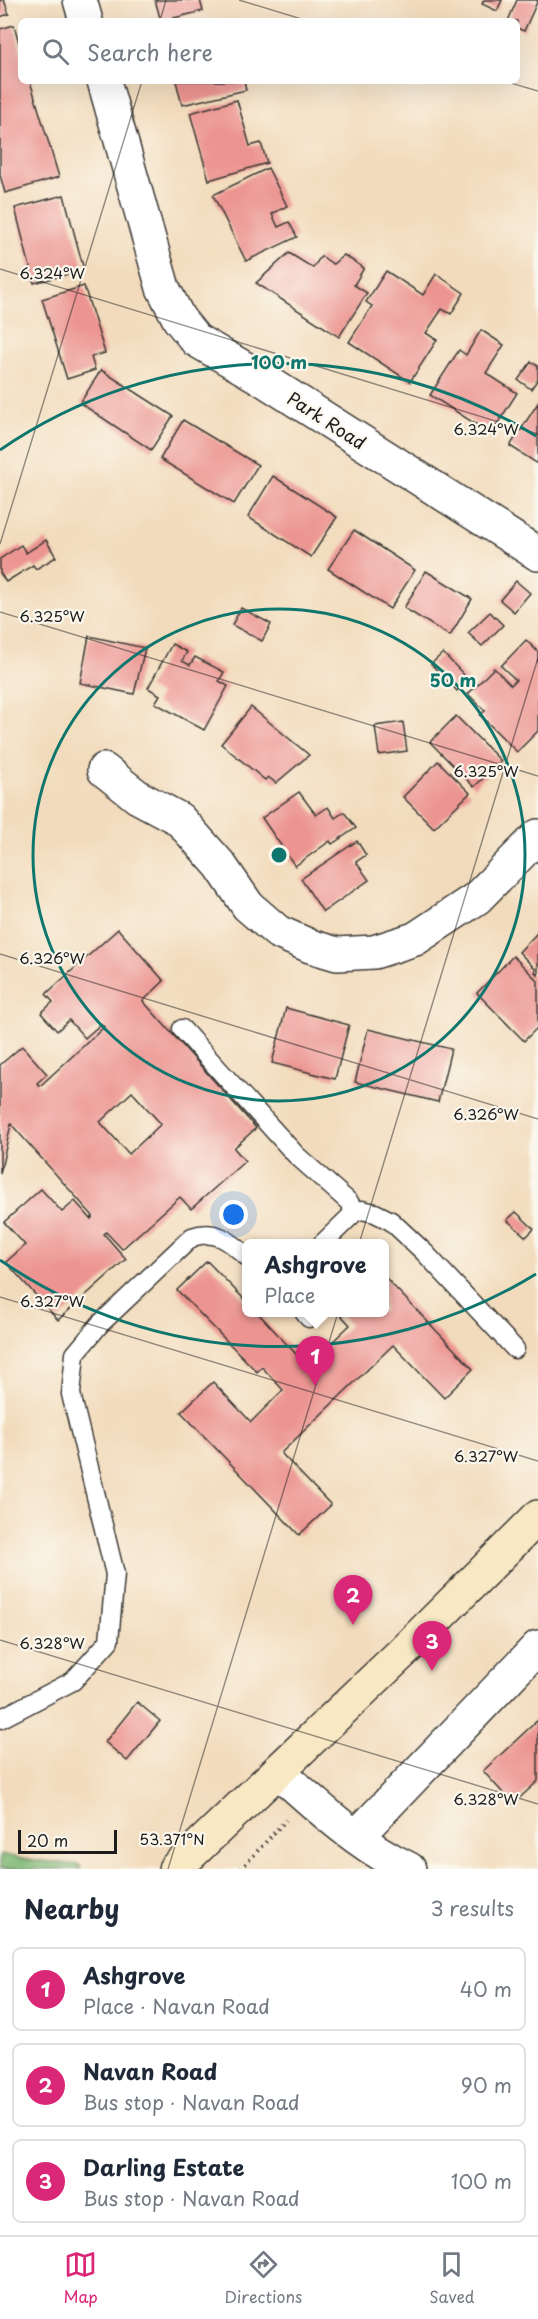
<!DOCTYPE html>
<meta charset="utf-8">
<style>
:root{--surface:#fff;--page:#f6f6f7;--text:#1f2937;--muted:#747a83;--line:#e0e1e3;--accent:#db2777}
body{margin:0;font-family:"Playpen Sans",sans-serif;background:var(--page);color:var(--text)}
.scale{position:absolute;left:18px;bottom:15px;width:99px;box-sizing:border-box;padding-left:6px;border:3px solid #1c1c1c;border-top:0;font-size:16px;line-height:21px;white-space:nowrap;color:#1c1c1c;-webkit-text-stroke:4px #fbf7ec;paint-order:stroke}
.you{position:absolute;left:234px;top:1215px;width:21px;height:21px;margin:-15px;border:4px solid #fff;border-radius:50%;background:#1a73e8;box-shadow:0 0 0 9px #1a73e833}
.badge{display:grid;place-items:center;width:39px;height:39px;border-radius:50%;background:var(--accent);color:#fff;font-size:20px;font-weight:700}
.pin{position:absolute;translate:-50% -50px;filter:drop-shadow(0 2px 3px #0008)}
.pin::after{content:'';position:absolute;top:32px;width:21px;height:18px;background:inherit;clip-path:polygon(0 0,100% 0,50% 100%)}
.popup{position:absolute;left:242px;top:1239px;width:147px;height:78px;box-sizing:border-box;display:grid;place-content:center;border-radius:9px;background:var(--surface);filter:drop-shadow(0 2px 4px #0005);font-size:20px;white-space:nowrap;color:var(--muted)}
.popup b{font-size:22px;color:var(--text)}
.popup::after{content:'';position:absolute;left:50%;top:100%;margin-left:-12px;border:12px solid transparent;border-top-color:var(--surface)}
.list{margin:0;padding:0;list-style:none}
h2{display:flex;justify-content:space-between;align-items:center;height:78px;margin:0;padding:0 24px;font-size:26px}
h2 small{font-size:20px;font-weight:400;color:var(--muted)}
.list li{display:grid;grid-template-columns:39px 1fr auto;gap:18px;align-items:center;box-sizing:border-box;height:84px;margin:0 12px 12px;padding:0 12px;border:2px solid var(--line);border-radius:9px}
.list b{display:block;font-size:22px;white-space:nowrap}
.list p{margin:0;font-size:20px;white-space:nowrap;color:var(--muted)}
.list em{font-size:20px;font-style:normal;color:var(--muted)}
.icon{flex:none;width:33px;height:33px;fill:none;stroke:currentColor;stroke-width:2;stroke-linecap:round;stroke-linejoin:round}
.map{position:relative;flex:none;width:538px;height:1869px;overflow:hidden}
.search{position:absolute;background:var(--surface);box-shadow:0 6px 24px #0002;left:18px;right:18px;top:18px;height:66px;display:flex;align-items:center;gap:15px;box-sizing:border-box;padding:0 21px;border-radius:9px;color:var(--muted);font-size:22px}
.sheet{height:366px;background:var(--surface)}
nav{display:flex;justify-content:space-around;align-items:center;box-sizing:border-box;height:84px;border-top:2px solid var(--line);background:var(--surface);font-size:16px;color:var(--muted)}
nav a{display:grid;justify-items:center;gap:3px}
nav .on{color:var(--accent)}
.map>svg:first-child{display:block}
.forest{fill:#80b977;stroke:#4e6a4a;stroke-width:1.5}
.building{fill:#ec9491;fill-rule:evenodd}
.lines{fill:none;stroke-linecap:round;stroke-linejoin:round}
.service-casing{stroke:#3c3934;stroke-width:21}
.minor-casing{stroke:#3c3934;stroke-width:36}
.secondary-casing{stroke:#3c3934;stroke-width:36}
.path{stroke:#3c3934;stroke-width:4;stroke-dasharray:1.5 4.5;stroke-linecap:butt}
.service{stroke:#fff;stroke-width:18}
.minor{stroke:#fff;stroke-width:33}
.secondary{stroke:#f8e8c3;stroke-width:33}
.ticks{fill:none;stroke:#1c1c1c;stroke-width:1.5;stroke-opacity:0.45}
.ring{fill:none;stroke:#0f766e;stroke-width:3}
.labels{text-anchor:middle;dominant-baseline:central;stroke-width:4.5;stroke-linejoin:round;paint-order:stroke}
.street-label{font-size:18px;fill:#1c1c1c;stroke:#fbf7ec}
.ticks-label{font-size:15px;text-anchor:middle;fill:#1c1c1c;stroke:#fbf7ec;stroke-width:4.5;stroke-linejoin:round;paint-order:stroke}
.centre{fill:#0f766e;stroke:#fbf7ec;stroke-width:3}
.ring-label{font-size:18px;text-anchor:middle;font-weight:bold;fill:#0f766e;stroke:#fbf7ec;stroke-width:4.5;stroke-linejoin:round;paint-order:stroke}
</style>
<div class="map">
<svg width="538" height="1869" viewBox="0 0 538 1869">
<rect width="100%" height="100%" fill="#fbf7ec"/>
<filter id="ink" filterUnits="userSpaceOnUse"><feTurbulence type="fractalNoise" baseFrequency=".0167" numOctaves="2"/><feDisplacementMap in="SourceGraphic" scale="12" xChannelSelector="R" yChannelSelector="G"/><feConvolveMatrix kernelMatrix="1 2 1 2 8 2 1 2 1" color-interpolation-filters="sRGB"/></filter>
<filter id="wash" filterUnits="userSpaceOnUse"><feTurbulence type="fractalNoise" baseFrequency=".008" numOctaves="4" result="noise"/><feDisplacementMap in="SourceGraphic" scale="24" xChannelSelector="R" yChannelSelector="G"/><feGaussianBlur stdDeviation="1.35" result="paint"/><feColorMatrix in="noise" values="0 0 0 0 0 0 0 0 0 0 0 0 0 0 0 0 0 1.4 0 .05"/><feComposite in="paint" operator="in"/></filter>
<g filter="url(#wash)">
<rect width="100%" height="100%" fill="#f2dbbc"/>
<!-- forest -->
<path class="forest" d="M0 1854 23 1859 80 1865 81 1869H0Z"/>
<g id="blocks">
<!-- building -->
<g class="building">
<path d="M0 0H4L9 14 0 17Z"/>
<path d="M155 0H200L203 11 161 21Z"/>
<path d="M484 0H502L497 11 482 4Z"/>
<path d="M517 0H538L524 31 517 28V21H508Z"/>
<path d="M14 25 21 50V81H30L59 177 5 193 0 175V29Z"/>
<path d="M176 81H244L246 90 182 105Z"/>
<path d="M237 100 250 146 261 143 267 163 209 180 190 113Z"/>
<path d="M268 168 287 206 272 214 278 227 289 222 297 237 246 261 213 195Z"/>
<path d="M64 195 84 270 34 283 15 208Z"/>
<path d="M289 253 313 268 321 256 333 264 344 255 364 268 354 285 367 293 339 337 256 283Z"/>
<path d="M386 271 423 295 436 274 464 293 451 314 442 309 426 333 437 340 410 382 349 342 372 306 366 302Z"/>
<path d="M84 286 105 353 91 357 95 370 67 379 42 299Z"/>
<path d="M481 330 504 345 486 373 517 393 491 434 430 395 459 350 466 355Z"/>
<path d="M531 362 538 366V379L531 389 518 380Z"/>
<path d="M101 370 173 416 151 450 80 403Z"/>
<path d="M538 403V464L510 446Z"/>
<path d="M183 420 258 465 234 504 160 459Z"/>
<path d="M273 476 337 517 311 557 248 517Z"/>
<path d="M354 530 415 570 390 609 328 569Z"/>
<path d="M46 540 56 557 36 569 33 565 6 582 0 573V559L21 545 26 553Z"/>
<path d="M426 571 472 599 450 636 404 608Z"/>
<path d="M516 581 530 593 514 612 500 600Z"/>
<path d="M241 608 271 624 262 641 232 625Z"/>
<path d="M490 612 503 625 482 646 468 633Z"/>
<path d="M89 636 145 648 134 694 80 683Z"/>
<path d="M526 640 538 652V731L517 752 480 715 485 711 468 694 494 668 511 685 516 680 501 666Z"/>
<path d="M172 644 187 652 182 661 190 665 195 657 224 672 219 681 228 686 204 730 155 703 160 695 148 688Z"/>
<path d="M443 653 468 679 457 691 431 664Z"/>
<path d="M251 707 309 755 276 783 268 777 265 780 221 744Z"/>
<path d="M456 716 501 761 474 787 430 742Z"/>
<path d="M403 722 407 751 379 755 375 726Z"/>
<path d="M438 761 470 793 434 828 403 797Z"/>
<path d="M299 792 316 815 328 807 335 818 344 812 356 828 332 844 330 841 295 866 262 818Z"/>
<path d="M357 841 366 855 356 862 369 880 323 912 301 879Z"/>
<path d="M118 929 164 981 143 1001 256 1128 234 1148 245 1161 191 1209 180 1197 122 1249 106 1232 104 1234 126 1259 58 1320 6 1262 25 1245 4 1222 41 1189 62 1212 75 1201 91 1219 93 1216 11 1124 0 1174V1065L22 1046 47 1074 37 1083 40 1086 104 1027 101 1024 85 1038 69 1020 57 1031 41 1013 53 1002 46 994ZM132 1092 161 1124 129 1154 100 1122Z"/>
<path d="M538 932V975L535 972 536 970 519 952Z"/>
<path d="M513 956 538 981V1027L524 1041 477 993Z"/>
<path d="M286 1008 349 1025 335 1079 272 1063Z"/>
<path d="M368 1029 451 1049 438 1102 355 1082Z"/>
<path d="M516 1212 534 1229 526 1237 507 1220Z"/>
<path d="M207 1261 246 1301V1312H257L307 1366 350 1325 338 1312H384V1276L473 1369 444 1398 393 1345 281 1453 331 1505 299 1535 181 1412 213 1382 251 1422 283 1390 262 1367 257 1372 177 1290Z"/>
<path d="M137 1702 160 1721 127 1761 105 1742Z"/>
<path d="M538 1720V1781L513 1804 483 1771Z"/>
</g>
</g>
</g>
<g filter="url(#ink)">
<use href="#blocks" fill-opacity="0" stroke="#3c3934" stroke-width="1.5"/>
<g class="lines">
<defs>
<g id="service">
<path d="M182 1029 296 1155 349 1202 355 1212"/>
<path d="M322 1244 355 1212 362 1210 375 1213 391 1221 424 1252 515 1349"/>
<path d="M304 1312 309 1318"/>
<path d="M0 1719 73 1681 109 1641 115 1574 71 1394 75 1354 100 1324 192 1237C215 1229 229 1240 246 1256"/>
</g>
<g id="minor">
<path d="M80 0 86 21"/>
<path d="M104 81 163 288 179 319 196 340 261 378 538 554"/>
<path d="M104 770 138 797 179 819 220 865 248 906 278 932 310 946 337 954 374 952 415 939 477 898 538 836"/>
<path d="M278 1771C318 1807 360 1846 409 1869"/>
<path d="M357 1836 538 1647"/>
</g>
<path id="secondary" d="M175 1869 406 1649 538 1517"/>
</defs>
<!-- service casing -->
<use href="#service" class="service-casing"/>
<!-- minor casing -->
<use href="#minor" class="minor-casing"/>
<!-- secondary casing -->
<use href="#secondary" class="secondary-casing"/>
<!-- path -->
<path class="path" d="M241 1869 286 1820"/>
<!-- service -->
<use href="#service" class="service"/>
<!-- minor -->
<use href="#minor" class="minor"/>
<!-- secondary -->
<use href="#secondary" class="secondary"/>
</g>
</g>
<!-- ticks -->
<path class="ticks" d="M239 0 308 21M160 21 166 0M504 81 538 91M0 269 538 434M0 544 142 81M0 612 538 776M0 954 538 1119M0 1297 538 1461M0 1640 538 1804M168 1869 538 658"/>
<!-- distance rings -->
<g class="ring">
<circle cx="279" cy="855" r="246"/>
<path d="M536 1274A492 492 0 0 1 0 1260M0 450A492 492 0 0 1 536 436"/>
</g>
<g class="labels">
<!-- street labels -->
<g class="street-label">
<text transform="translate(327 420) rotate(33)">Park Road</text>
</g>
</g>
<g class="ticks-label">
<text x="52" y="279">6.324°W</text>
<text x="486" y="435">6.324°W</text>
<text x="52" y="622">6.325°W</text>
<text x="486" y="777">6.325°W</text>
<text x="52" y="964">6.326°W</text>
<text x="486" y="1120">6.326°W</text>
<text x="52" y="1307">6.327°W</text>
<text x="486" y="1462">6.327°W</text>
<text x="52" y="1649">6.328°W</text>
<text x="486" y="1805">6.328°W</text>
<text x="172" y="1845">53.371°N</text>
</g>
<circle cx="279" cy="855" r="9" class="centre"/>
<g class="ring-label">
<text x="279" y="369">100 m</text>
<text x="453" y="687">50 m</text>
</g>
</svg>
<div class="scale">20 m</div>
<div class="you"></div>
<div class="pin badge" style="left:315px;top:1386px">1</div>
<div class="popup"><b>Ashgrove</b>Place</div>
<div class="pin badge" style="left:353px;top:1625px">2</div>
<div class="pin badge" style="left:432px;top:1671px">3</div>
<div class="search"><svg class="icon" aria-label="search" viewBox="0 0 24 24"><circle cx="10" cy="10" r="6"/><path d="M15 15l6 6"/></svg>Search here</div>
</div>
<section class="sheet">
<h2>Nearby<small>3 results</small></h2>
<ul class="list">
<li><span class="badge">1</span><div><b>Ashgrove</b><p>Place · Navan Road</p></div><em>40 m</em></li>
<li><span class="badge">2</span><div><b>Navan Road</b><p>Bus stop · Navan Road</p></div><em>90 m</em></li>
<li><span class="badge">3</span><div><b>Darling Estate</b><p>Bus stop · Navan Road</p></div><em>100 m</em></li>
</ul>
</section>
<nav>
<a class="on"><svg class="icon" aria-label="map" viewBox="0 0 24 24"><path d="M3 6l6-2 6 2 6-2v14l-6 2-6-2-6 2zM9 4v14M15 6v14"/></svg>Map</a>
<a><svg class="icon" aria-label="directions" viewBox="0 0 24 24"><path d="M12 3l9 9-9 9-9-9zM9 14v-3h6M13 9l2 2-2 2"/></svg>Directions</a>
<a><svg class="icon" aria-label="saved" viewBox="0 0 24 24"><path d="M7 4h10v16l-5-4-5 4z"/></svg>Saved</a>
</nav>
